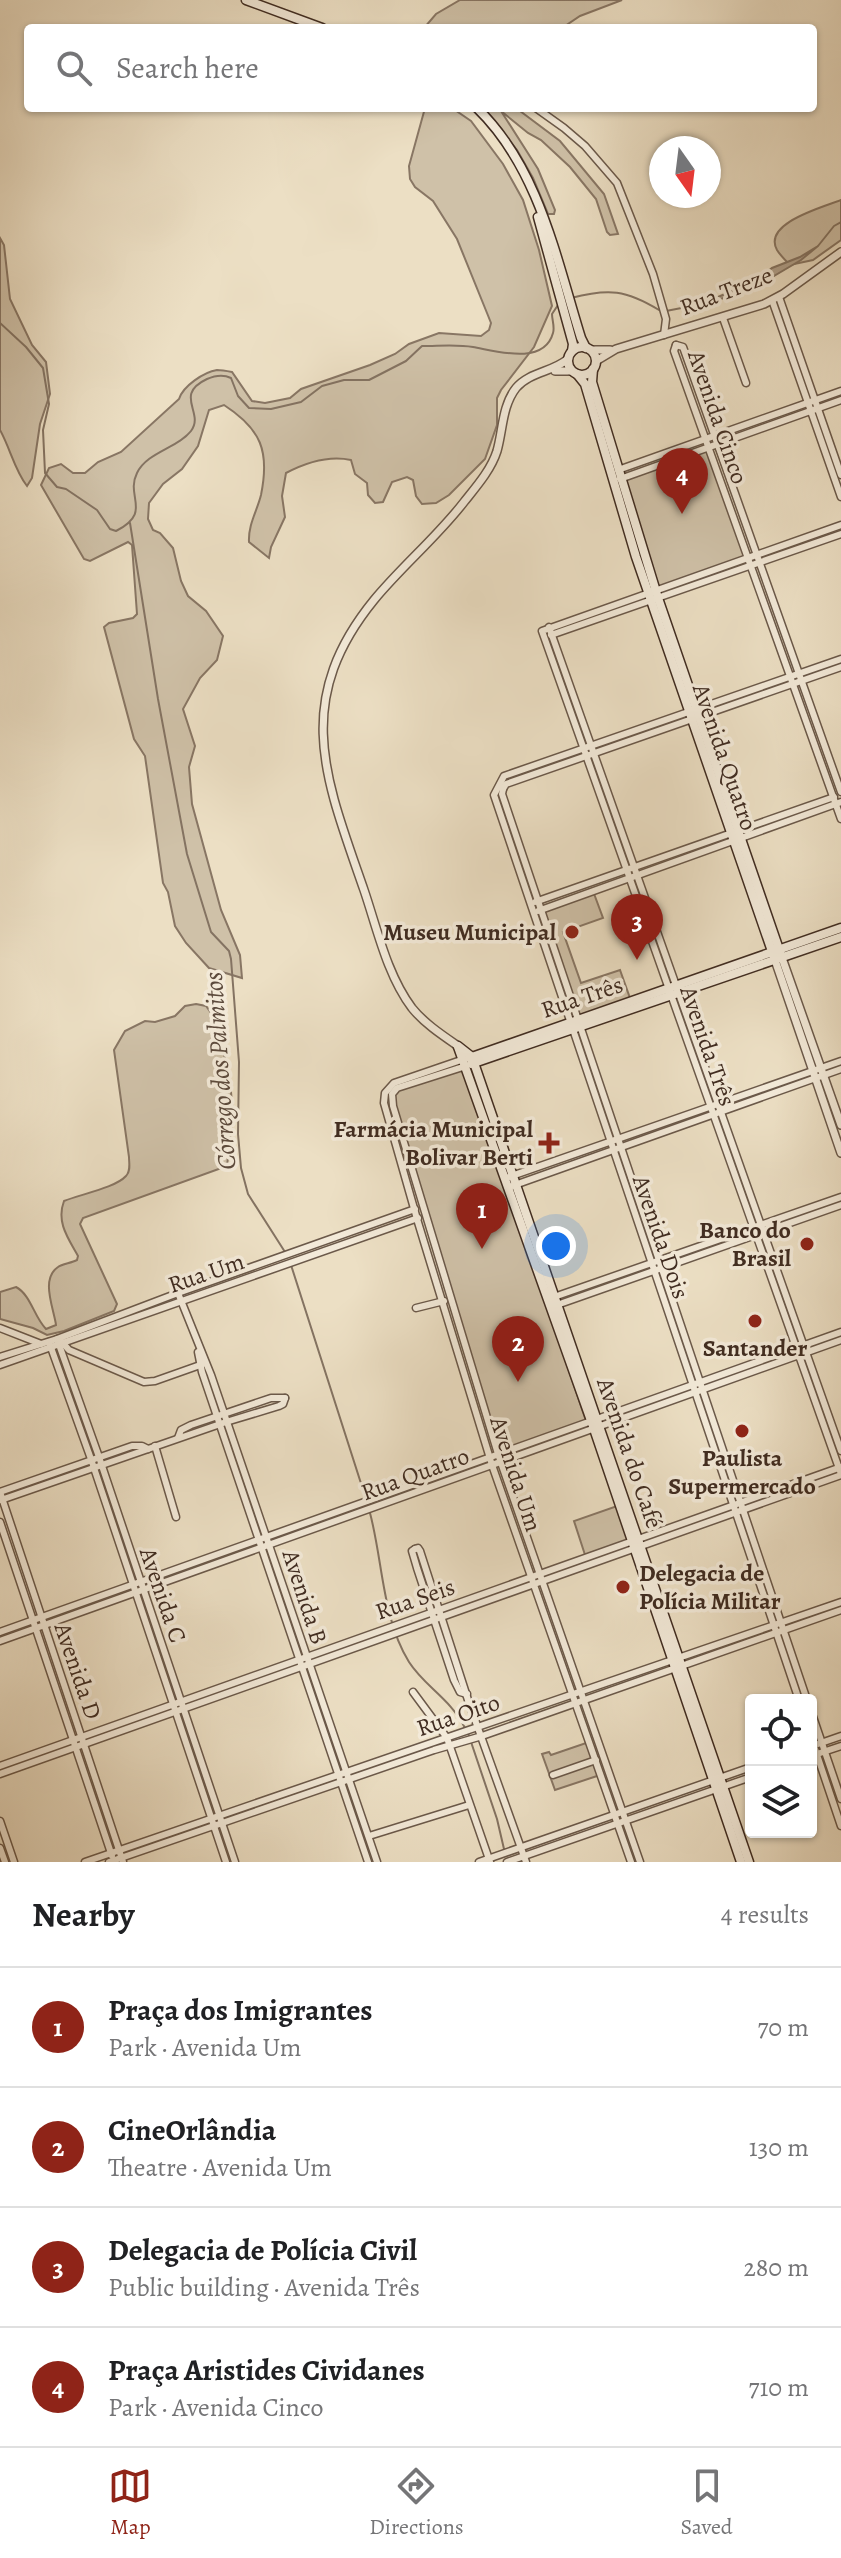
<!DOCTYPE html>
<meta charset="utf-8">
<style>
:root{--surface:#fff;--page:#f2f2f2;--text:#202124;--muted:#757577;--line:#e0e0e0;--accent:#8f2418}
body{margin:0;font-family:Alegreya,serif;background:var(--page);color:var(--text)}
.controls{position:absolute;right:24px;bottom:24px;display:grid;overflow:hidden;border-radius:8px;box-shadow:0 2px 6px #0004}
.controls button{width:72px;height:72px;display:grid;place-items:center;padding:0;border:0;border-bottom:2px solid var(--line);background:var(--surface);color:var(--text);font:40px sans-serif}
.compass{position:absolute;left:649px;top:136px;width:72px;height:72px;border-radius:50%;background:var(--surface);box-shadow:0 2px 6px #0004;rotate:166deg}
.you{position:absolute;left:556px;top:1246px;width:28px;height:28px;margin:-20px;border:6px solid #fff;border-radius:50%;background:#1a73e8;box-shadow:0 0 0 12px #1a73e833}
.badge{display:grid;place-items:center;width:52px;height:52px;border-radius:50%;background:var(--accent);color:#fff;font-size:26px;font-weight:700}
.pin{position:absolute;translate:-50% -66px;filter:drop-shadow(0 2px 4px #0008)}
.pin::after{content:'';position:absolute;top:42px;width:28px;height:24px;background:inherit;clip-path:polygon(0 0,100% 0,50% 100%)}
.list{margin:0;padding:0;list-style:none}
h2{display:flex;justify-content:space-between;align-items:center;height:104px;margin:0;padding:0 32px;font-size:34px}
h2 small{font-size:26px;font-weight:400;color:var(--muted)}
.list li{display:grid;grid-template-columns:52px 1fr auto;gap:24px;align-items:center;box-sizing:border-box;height:120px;padding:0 32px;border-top:2px solid var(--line)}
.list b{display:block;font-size:30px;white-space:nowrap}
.list p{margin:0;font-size:26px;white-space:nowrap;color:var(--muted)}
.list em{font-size:26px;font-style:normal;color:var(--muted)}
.icon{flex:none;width:44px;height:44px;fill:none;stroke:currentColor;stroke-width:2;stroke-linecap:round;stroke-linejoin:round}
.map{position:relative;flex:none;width:841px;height:1862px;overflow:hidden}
.search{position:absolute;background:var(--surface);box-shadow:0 2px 6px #0004;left:24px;right:24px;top:24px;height:88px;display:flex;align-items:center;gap:20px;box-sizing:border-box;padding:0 28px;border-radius:8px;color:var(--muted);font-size:30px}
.sheet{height:584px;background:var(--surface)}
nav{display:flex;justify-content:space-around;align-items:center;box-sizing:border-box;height:112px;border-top:2px solid var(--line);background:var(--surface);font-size:22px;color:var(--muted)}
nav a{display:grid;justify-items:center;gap:4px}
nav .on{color:var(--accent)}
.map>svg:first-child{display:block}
.green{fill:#cfc1a8;stroke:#887664;stroke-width:2}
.water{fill:#b2a28d;stroke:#847362;stroke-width:2}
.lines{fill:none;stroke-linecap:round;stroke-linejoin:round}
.stream{stroke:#847362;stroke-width:2}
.minor-casing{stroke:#6b594a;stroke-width:9}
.tertiary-casing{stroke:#6b594a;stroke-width:10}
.secondary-casing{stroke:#402c21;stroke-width:11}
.minor{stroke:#f3ead9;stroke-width:6}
.tertiary{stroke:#f3ead9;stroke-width:7}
.secondary{stroke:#f3ead9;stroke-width:8}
.poi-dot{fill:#8f2418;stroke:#f3ead9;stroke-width:3}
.labels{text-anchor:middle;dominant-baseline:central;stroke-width:7;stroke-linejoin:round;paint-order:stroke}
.street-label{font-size:24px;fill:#402c21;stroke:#f3ead9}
.poi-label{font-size:24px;font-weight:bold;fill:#402c21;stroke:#f3ead9;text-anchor:end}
.water-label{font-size:26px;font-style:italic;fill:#5c4a3c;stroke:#f3ead9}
</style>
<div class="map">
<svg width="841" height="1862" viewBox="0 0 841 1862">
<rect width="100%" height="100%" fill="#ecdfc4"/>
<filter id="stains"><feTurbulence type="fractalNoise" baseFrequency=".0025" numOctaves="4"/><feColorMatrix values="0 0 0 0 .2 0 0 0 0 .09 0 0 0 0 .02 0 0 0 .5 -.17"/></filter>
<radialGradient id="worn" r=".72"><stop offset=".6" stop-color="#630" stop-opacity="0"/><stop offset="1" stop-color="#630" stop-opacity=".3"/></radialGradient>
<!-- green -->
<g class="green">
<path d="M460 0H622L580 16 562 28H424L436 14Z"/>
<path d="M425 108H452L471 121 503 164 523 200 539 250 552 306 534 347 501 390 497 398V425L485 459 449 495 436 503 422 504 416 496 413 480 407 477 392 482 383 502 375 503 368 495 367 483 355 474 351 460C328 455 305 463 286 473L282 496 285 517 271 547 269 558 249 542C248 525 257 511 261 495 270 451 261 429 224 405L209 410 198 446 182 469 163 484 149 503 148 519 153 530 160 533 173 548 181 581 188 596 206 611 223 636 217 660 200 678 183 709 195 746 189 767 192 804 221 910 240 955 242 978 209 968 186 943 175 926 168 892 163 883 145 756 134 739 104 627 109 623 133 618 137 614 132 545 128 542 90 561 84 559 41 485 49 468 61 464 73 473H85L98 462 121 452 179 399C183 386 204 372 217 370 222 370 227 371 232 372L252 401 265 403 290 398 301 389 370 365 395 354 409 344 439 333 481 336 489 330 491 323 487 313 457 239 433 201 415 187 410 179 409 166Z"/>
<path d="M483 108H516L560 141 604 194 618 234 610 235 607 232 596 199 570 167 541 140 528 133 501 111 538 169 555 210 554 214H548L533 178 517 150Z"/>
<path d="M841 200V240L813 260 790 265C786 261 780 255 777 250 762 223 824 207 841 200Z"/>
<path d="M0 238 4 245 10 299 32 345 46 362 50 394 40 424 32 478 27 486C15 471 10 448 0 430Z"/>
<path d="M709 447 748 559 656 590 621 479Z"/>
<path d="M593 891 603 918 563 932 581 983 620 970 631 1001 578 1020 542 910Z"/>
<path d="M196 1004 206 1006 217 1021 230 1082 233 1113 227 1166 83 1218 80 1224 117 1304 114 1311 64 1331 47 1335 33 1328 0 1319V1292L16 1287C31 1295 34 1317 46 1329L56 1325C54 1309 40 1279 58 1267 62 1264 71 1263 77 1260L78 1256C68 1238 56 1222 64 1201 81 1194 115 1188 126 1176 131 1171 129 1163 129 1157L114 1050 125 1031 145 1021 155 1022 175 1016 185 1006Z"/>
<path d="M466 1067 586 1421 499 1451 393 1107V1092Z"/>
<path d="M620 1505 632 1540 586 1558 574 1521Z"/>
<path d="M589 1742 600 1775 555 1790 542 1754 549 1752 551 1755Z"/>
</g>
<!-- water -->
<path class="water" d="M818 246 801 260 769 279 761 288 702 304 757 280 772 268 800 257Z"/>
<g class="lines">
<!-- stream -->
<g class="stream">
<path d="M818 246 834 226 841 222"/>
<path d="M571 298C609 288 626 290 659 310"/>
<path d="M666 311 702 304"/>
<path d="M0 323 26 347 43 368 49 404 43 430 45 473 57 487 66 489 97 510 110 529 116 531C153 512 125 497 137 473 147 452 178 448 191 431 205 413 173 395 207 379 216 375 223 374 231 378L238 396 249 408 271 409 301 402 322 386 344 380H369L406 361 422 346C439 346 457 344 473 347 496 351 544 366 553 333 555 327 552 320 552 314L558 305"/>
<path d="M130 523 158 699 187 854 211 932 229 951 231 959 239 1062 238 1134 241 1168 248 1194 285 1252"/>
<path d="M291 1265 366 1499"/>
<path d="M370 1513C383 1562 382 1618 409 1662 425 1687 450 1698 465 1728"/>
<path d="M468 1733 497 1819 504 1849"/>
</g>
<defs>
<g id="minor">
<path d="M536 108 564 128 585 146 617 183 653 274 666 319 664 335"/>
<path d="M779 297 841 475"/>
<path d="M772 300 841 497"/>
<path d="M723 318 746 383"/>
<path d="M676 345 674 351 841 819"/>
<path d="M676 345 683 347 841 792"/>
<path d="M618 470 841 391"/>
<path d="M620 479 841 400"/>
<path d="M841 525 542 631 841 1474"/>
<path d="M549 627 841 1451"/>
<path d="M551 635 841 534"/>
<path d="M503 789 502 794 807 1700"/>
<path d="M503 789 506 784 841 667"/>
<path d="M535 902 834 797"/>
<path d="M538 911 841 802"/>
<path d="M464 1059 394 1083 385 1093 384 1103 417 1219 492 1465 631 1862"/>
<path d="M466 1066 397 1088 392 1094 393 1106 498 1454 640 1862"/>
<path d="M506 1178 841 1061"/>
<path d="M512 1186 841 1069"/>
<path d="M178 1293 211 1375 377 1862"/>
<path d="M554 1297 841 1197"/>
<path d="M554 1306 841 1205"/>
<path d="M416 1308 444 1301"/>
<path d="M0 1328 41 1344"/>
<path d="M57 1339 99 1457 235 1862"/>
<path d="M61 1341 69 1350 144 1382 155 1381 203 1364"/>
<path d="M49 1342 91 1459 226 1862"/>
<path d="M198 1352 202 1372 368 1862"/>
<path d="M0 1357 57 1339 178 1293 415 1209"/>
<path d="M0 1365 418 1218"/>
<path d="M178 1438 181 1430 191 1425 271 1398H285"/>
<path d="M155 1446 176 1517"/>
<path d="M0 1492 123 1862"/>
<path d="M0 1492 132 1446H142L148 1449"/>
<path d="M1 1500 226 1422 279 1406 283 1404 285 1398"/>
<path d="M0 1522 112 1856"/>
<path d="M415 1549 418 1548 420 1551 469 1703 526 1862"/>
<path d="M415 1549 412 1551 417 1568 454 1680 460 1692 467 1694"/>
<path d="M0 1632 841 1332"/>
<path d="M0 1641 841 1340"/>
<path d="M413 1692 447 1738 490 1862"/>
<path d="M799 1700 494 795 504 776 841 659"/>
<path d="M811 1711 841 1799"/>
<path d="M811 1737 841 1826"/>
<path d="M818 1744 841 1736"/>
<path d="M811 1756 841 1746"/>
<path d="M0 1766 841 1467"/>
<path d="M0 1774 841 1475"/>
<path d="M553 1775 596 1760"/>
<path d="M0 1821 14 1862"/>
<path d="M369 1836 469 1805"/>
<path d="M0 1848 5 1862"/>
<path d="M85 1862 841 1602"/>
<path d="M109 1862 434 1750 482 1736 841 1610"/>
<path d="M479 1862 751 1767"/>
<path d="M507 1862 751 1777"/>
</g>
<g id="tertiary">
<path d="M591 350H610"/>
<path d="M596 361 616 349 764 304 783 294 841 252"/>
<path d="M555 371H572"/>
<path d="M782 958 841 1125"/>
<path d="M775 960 841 1153"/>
<path d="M458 1046C442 1035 424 1023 412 1008 387 975 377 928 364 890 326 780 291 702 374 600 402 566 437 537 464 502 476 487 491 470 497 451 503 430 502 406 516 388 529 372 553 372 568 359"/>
</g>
<g id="secondary">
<path d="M246 0 322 28"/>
<path d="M477 108C539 168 556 258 581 338L586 348"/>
<path d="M538 217 573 344 572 351"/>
<circle cx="582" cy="361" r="14"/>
<path d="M593 369 592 382 658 598 782 958"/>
<path d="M577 374 585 384 636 557 775 960"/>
<path d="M458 1046 472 1057 749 1862"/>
<path d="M458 1047 594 1429 741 1862"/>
<path d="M469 1058 841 928"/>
<path d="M471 1064 841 937"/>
</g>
</defs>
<!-- minor casing -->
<use href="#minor" class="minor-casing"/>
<!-- tertiary casing -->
<use href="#tertiary" class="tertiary-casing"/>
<!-- secondary casing -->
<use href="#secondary" class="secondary-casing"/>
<!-- minor -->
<use href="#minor" class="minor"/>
<!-- tertiary -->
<use href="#tertiary" class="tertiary"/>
<!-- secondary -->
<use href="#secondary" class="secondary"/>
</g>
<!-- markers -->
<g class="poi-dot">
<circle cx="572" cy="932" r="8"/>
<path d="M545 1131h8v8h8v8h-8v8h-8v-8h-8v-8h8z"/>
<circle cx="807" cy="1244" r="8"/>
<circle cx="755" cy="1321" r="8"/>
<circle cx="742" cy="1431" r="8"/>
<circle cx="623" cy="1587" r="8"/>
</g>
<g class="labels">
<!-- street labels -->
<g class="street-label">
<text transform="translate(726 291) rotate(-21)">Rua Treze</text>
<text transform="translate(718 417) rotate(71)">Avenida Cinco</text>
<text transform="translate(725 757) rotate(71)">Avenida Quatro</text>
<text transform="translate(582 997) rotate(-19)">Rua Três</text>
<text transform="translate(708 1046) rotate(71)">Avenida Três</text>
<text transform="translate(661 1237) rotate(71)">Avenida Dois</text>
<text transform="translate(206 1273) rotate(-19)">Rua Um</text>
<text transform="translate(630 1453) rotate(71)">Avenida do Café</text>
<text transform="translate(415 1474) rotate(-20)">Rua Quatro</text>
<text transform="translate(516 1474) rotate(72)">Avenida Um</text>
<text transform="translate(163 1595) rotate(71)">Avenida C</text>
<text transform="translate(305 1597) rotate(72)">Avenida B</text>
<text transform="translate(415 1599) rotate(-19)">Rua Seis</text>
<text transform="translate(78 1671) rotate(71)">Avenida D</text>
<text transform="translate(458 1715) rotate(-19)">Rua Oito</text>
</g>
<!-- poi labels -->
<g class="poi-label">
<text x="556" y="932">Museu Municipal</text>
<text x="533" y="1129">Farmácia Municipal<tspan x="533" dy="28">Bolivar Berti</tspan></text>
<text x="791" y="1230">Banco do<tspan x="791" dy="28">Brasil</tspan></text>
<text x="755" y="1348" text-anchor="middle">Santander</text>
<text x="742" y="1458" text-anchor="middle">Paulista<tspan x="742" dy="28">Supermercado</tspan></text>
<text x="639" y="1573" text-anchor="start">Delegacia de<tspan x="639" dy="28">Polícia Militar</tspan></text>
</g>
<!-- water labels -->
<g class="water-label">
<text transform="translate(220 1071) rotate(-94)">Córrego dos Palmitos</text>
</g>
</g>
<rect width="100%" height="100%" filter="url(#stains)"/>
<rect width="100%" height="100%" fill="url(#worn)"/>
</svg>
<div class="controls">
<button><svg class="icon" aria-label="locate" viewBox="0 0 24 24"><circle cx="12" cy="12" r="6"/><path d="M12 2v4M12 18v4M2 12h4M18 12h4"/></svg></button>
<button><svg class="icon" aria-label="layers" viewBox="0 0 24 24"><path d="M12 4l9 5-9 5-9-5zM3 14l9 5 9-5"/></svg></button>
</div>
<svg class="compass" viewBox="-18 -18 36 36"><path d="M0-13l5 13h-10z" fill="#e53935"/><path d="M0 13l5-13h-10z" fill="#757577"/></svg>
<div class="you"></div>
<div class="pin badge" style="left:482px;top:1249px">1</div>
<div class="pin badge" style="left:518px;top:1382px">2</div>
<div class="pin badge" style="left:637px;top:960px">3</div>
<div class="pin badge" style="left:682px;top:514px">4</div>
<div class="search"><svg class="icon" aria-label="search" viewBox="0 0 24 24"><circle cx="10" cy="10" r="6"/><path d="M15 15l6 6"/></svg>Search here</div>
</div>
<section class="sheet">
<h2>Nearby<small>4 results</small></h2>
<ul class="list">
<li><span class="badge">1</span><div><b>Praça dos Imigrantes</b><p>Park · Avenida Um</p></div><em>70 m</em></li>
<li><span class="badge">2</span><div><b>CineOrlândia</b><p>Theatre · Avenida Um</p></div><em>130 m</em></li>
<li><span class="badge">3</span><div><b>Delegacia de Polícia Civil</b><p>Public building · Avenida Três</p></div><em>280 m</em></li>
<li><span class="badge">4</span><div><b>Praça Aristides Cividanes</b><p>Park · Avenida Cinco</p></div><em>710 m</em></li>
</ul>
</section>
<nav>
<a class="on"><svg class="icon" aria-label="map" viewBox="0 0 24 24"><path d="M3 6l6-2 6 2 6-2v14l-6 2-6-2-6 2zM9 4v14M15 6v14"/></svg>Map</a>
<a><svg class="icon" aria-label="directions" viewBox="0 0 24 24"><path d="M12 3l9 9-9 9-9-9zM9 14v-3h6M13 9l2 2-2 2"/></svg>Directions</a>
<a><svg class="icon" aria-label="saved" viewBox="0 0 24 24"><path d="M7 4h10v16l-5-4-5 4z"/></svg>Saved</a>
</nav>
